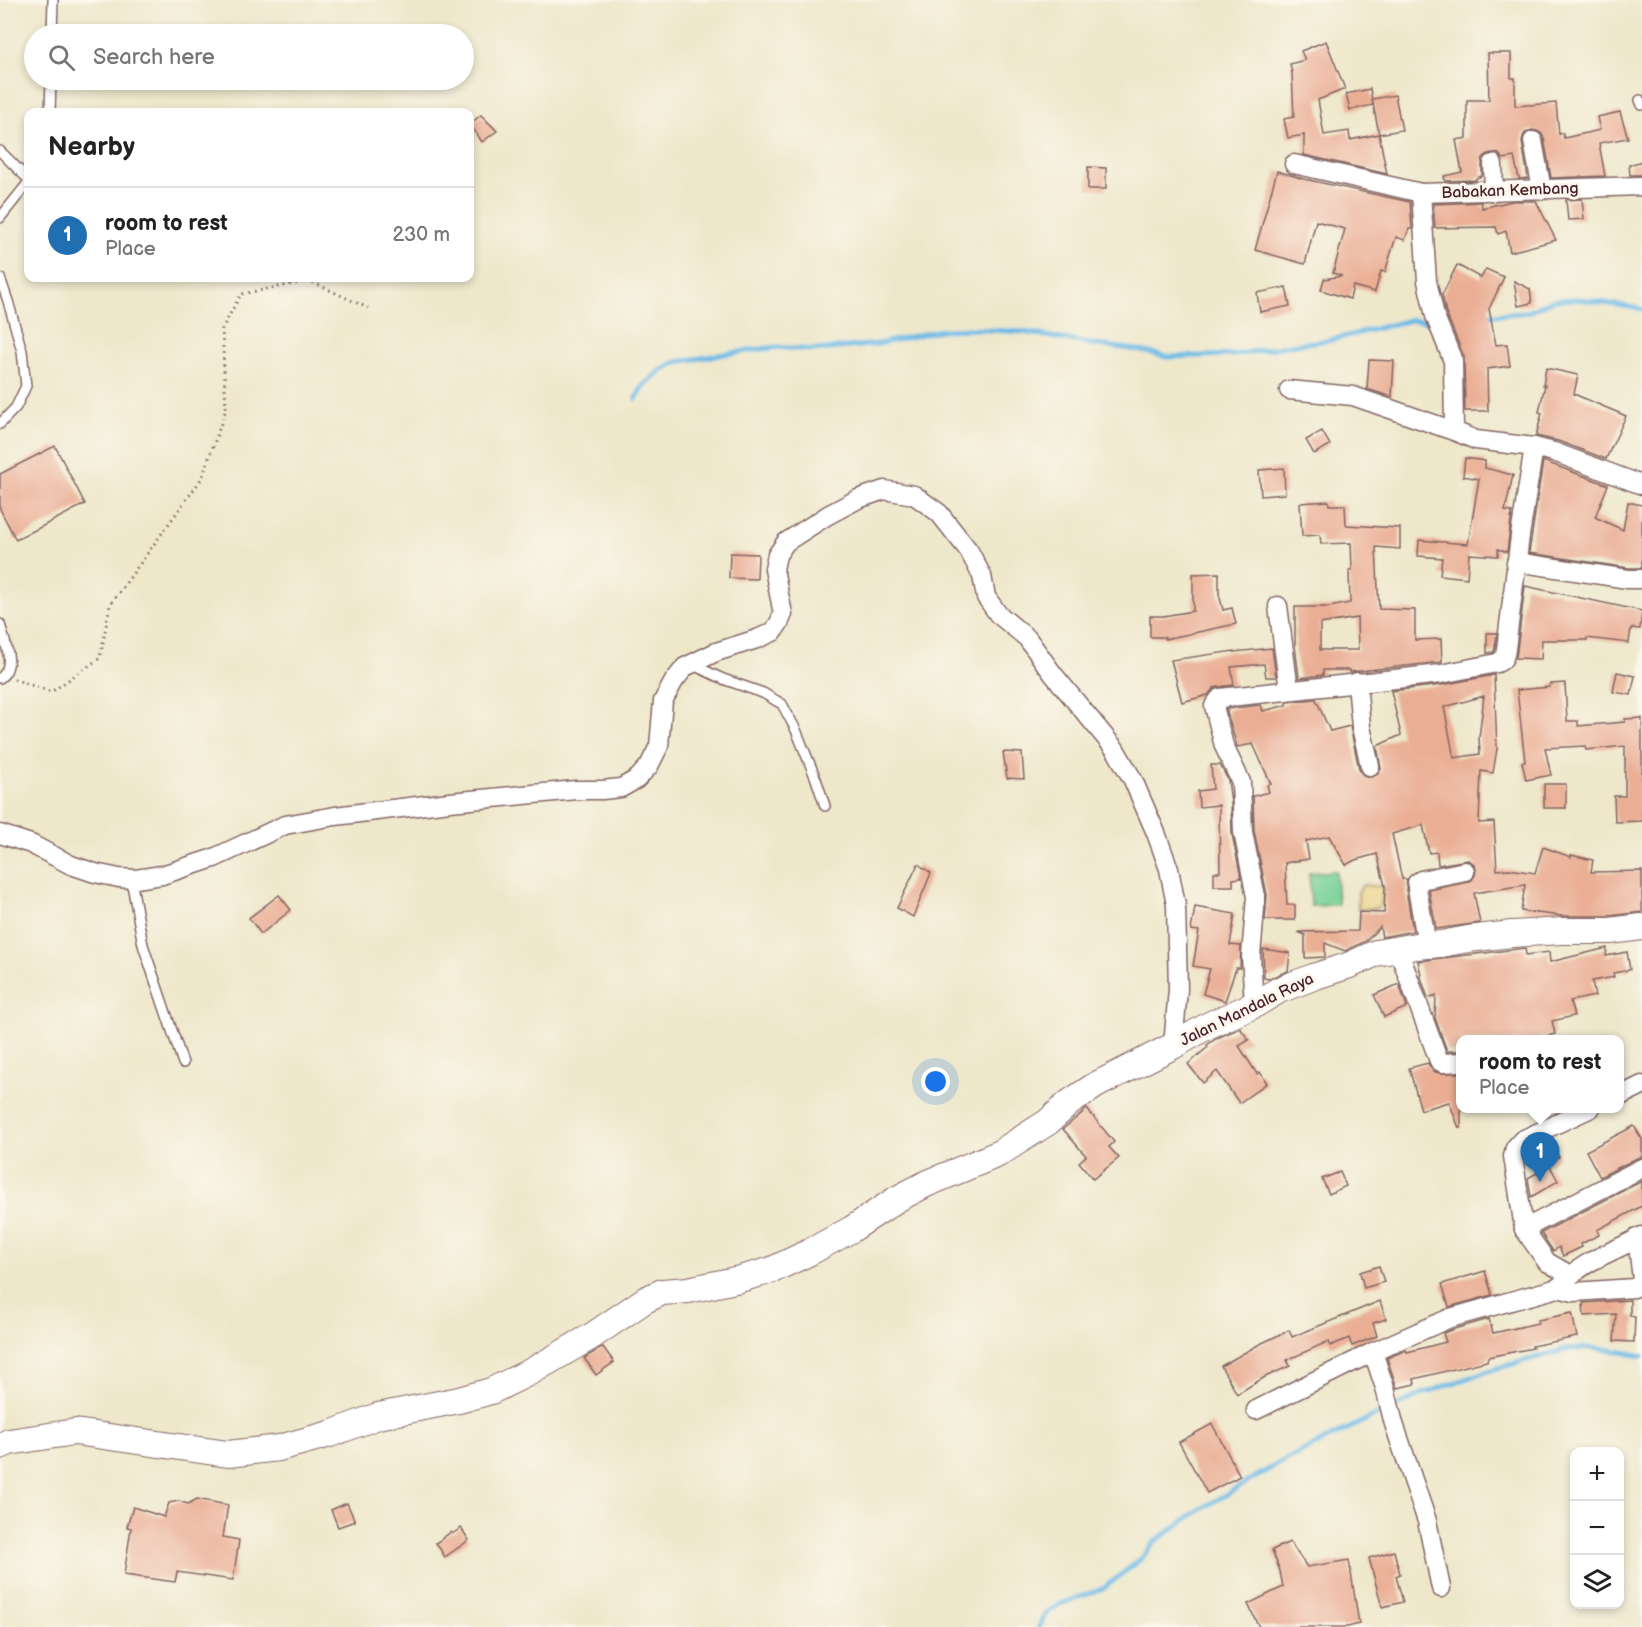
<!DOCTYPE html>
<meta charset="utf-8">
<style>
:root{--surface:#fff;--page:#f6f6f6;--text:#222;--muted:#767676;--line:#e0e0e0;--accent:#1f6fb2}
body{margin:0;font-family:"Balsamiq Sans",sans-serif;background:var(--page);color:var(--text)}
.controls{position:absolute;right:18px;bottom:18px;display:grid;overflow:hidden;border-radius:12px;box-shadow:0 3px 9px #0003}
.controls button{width:54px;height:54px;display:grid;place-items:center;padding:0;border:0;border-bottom:2px solid var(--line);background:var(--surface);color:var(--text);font:30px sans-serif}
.you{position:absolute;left:936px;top:1082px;width:21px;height:21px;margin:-15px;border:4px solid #fff;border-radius:50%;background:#1a73e8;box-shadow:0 0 0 9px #1a73e833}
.badge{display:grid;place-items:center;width:39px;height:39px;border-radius:50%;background:var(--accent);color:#fff;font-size:20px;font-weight:700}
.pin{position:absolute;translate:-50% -50px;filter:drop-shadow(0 2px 3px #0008)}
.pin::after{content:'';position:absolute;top:32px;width:21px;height:18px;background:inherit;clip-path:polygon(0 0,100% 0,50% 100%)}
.popup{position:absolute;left:1456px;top:1035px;width:168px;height:78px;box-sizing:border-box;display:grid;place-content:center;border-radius:12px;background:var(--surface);filter:drop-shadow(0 2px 4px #0005);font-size:20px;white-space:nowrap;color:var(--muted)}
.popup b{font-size:22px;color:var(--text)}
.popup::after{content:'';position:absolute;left:50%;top:100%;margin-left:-12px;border:12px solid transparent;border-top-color:var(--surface)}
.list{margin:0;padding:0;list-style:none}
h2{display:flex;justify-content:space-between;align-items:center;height:78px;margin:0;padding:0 24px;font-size:26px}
h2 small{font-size:20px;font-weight:400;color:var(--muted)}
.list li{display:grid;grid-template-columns:39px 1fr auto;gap:18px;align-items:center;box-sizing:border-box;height:96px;padding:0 24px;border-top:2px solid var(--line)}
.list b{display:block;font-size:22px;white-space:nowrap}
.list p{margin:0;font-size:20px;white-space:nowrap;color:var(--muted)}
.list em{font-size:20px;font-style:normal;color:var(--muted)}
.icon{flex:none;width:33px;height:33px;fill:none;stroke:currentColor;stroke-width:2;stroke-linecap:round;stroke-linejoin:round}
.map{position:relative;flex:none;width:1642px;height:1627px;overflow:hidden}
.search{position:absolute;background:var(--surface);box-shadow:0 3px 9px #0003;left:24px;top:24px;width:450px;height:66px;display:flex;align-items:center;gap:15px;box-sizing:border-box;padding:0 21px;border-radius:33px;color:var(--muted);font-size:22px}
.panel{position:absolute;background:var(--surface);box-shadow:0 3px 9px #0003;left:24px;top:108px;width:450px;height:174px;border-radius:12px}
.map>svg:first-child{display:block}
.green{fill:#79d298;stroke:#627862;stroke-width:1.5}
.sand{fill:#eeda9e;stroke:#9c7c64;stroke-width:1.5}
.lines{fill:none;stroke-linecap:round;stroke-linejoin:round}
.stream{stroke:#6cbae6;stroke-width:5}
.building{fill:#eaae94;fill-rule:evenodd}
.lane-casing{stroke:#836563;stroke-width:12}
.street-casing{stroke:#836563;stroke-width:21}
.secondary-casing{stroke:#836563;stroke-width:28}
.path{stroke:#836563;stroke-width:3;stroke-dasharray:1.5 4.5;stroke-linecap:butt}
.lane{stroke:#fff;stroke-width:9}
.street{stroke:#fff;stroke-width:18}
.secondary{stroke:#fff;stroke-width:26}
.labels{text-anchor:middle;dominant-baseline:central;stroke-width:6;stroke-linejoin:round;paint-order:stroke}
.street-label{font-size:16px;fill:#4a1f2b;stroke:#fbf7ec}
</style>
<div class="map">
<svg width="1642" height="1627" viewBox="0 0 1642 1627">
<rect width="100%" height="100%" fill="#fbf7ec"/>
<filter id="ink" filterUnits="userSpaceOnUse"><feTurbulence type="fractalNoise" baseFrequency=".0167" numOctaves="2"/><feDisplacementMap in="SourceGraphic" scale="12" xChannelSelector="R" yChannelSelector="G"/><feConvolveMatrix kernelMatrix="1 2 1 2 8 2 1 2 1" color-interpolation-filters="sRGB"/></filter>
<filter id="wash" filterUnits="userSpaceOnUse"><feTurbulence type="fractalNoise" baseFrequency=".008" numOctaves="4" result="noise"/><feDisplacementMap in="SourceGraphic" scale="24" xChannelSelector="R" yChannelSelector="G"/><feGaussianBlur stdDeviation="1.35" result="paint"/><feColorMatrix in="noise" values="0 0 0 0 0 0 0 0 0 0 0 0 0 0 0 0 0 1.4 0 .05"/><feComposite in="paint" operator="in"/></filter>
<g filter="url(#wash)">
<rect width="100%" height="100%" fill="#eee7ca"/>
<!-- green -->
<path class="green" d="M1336 871 1338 905 1311 906 1309 873Z"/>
<!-- sand -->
<path class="sand" d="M1363 885 1383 887 1382 900 1378 908 1356 909 1358 908V892Z"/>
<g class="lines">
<!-- stream -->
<g class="stream">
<path d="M1483 316 1528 312 1554 300 1580 299 1642 309"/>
<path d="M636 399 643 386 659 372 676 362 731 353 777 347 811 350 828 349 878 344 941 330 974 329 1023 332 1091 344 1137 350 1168 357 1234 355 1297 344 1331 340 1410 320 1432 322"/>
<path d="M1039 1627 1046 1613 1060 1604 1104 1588 1141 1559 1153 1543 1198 1511 1283 1461 1374 1416 1422 1394 1494 1369 1568 1349 1587 1348 1612 1350 1642 1356"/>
</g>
</g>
<g id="blocks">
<!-- building -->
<g class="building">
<path d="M1326 41 1345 89 1318 100 1324 135 1349 131 1350 140 1379 134 1387 174 1304 155V135L1288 138 1284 119 1294 117 1292 73 1290 64 1305 60 1301 51Z"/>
<path d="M1488 53H1511V78H1515V106L1556 103 1559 134 1563 133 1564 138 1600 130 1597 117 1620 112 1628 138 1599 143 1605 176 1551 178 1544 138 1541 133 1537 131 1532 130 1525 133 1523 137 1522 142 1528 178 1519 179 1514 157 1503 159 1499 154 1492 153 1488 154 1483 158 1482 164V176L1476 178V180L1445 181 1444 176 1462 172 1456 140 1467 138V100H1489Z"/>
<path d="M1370 89 1373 105 1350 110 1346 94Z"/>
<path d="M1395 95 1402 130 1379 134 1372 99Z"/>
<path d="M481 115 497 131 482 142 470 124Z"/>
<path d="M1642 161V175H1630L1629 165Z"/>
<path d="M1088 167 1106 168V189H1088Z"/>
<path d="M1277 171 1304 179 1410 202 1412 229H1409L1405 240 1396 237 1385 272 1381 271 1375 292 1353 286 1350 299 1321 290 1324 279 1342 276 1333 273 1345 229 1316 221 1305 264 1255 250Z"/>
<path d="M1582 199 1584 219 1568 220 1566 200Z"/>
<path d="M1512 201H1536L1556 240 1510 252 1506 231 1498 234 1496 227 1435 228 1433 204 1481 202 1482 208Z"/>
<path d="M1457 265 1481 278 1486 269 1504 277 1489 309 1496 345 1507 344 1510 366 1487 369 1488 411H1465L1464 357 1446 313 1442 295Z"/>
<path d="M1514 281 1530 289 1532 303 1518 306Z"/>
<path d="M1286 287 1290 306 1260 312 1257 293Z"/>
<path d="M1369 360 1394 361 1392 397 1367 389Z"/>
<path d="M1546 368 1578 375 1574 394 1626 416 1606 459 1558 441 1536 436 1542 413 1539 412 1545 385H1543Z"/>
<path d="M1322 431 1330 445 1314 454 1306 440Z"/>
<path d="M55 446 85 504 16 540 0 509V474Z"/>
<path d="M1465 458 1485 461V468L1513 475 1505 511 1512 512 1507 552 1498 549V556L1469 554 1467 578 1440 575 1442 558 1418 556 1419 540 1468 544 1479 479 1463 476Z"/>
<path d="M1543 461 1608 485 1595 517 1623 530 1628 502 1642 505V568H1629L1529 553Z"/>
<path d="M1284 468 1285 494 1261 496 1259 470Z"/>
<path d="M1329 501V505H1345L1346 525 1400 528V549L1376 547 1379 609 1415 610V640L1441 639 1442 662 1350 672V670H1323V675L1299 678 1295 646V607H1329L1350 603 1349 570H1352L1351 543 1321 544 1320 535 1302 536 1300 503ZM1357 618 1358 650H1320V624Z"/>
<path d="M730 553 758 554 757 579 729 578Z"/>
<path d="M1219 573V594L1223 610 1232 608 1236 624 1165 639V637H1150V616H1163L1193 611V574Z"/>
<path d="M1525 586 1642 611 1640 629 1631 628 1629 643 1587 638V640H1542L1541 659 1516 658Z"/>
<path d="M1487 633H1497L1494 652 1487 653Z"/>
<path d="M1272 648 1276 677H1266L1264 664 1231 667 1234 685 1218 687 1214 688 1208 695 1182 702 1171 660 1234 651V652Z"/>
<path d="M1617 672 1635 676 1631 695 1613 692Z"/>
<path d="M1494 675 1497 749 1493 773 1481 771 1479 823 1494 822 1497 870 1509 869 1535 873 1543 847 1571 857V855L1593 860 1591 872 1642 871V912L1609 916H1562L1521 911 1525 885 1474 893 1480 923 1436 929 1429 890 1468 882 1472 880 1475 875 1476 869 1473 863 1468 860 1438 865 1437 852 1429 853 1423 825 1392 834 1402 879H1407L1406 890 1413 931 1382 937 1380 927 1366 941 1345 951 1325 943V957L1305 958V935L1298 932 1358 931 1359 912 1384 913 1385 886 1377 854 1355 860 1346 865 1329 836 1306 841 1309 859 1285 863 1287 905H1295V920H1265L1267 895 1254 831 1253 796 1269 792 1267 785 1271 784 1253 744 1237 747 1226 709 1261 705 1263 711 1287 705V702L1316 699 1330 731 1350 726 1359 769 1362 774 1366 777H1372L1378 774 1381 769 1377 746 1401 735 1391 691 1442 685ZM1484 696 1479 738 1480 754 1454 758 1444 707Z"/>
<path d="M1565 683 1567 721H1578V726L1625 722V719L1642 718V821L1615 822 1614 796H1625V746L1586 750 1585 746 1545 748 1551 775 1526 780 1522 762H1525L1517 690 1550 687V684Z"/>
<path d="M1003 752 1022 753 1024 779 1007 778Z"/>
<path d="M1211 765H1220L1228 780 1231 802 1232 834 1241 878 1233 879V886H1214V872H1220L1219 805 1199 807 1198 791 1213 789Z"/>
<rect x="1544" y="784" width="22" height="24"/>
<path d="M918 864 931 873 913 917 897 908Z"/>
<path d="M279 895 291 910 261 934 249 918Z"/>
<path d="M1195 907 1235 914 1230 945 1241 946 1240 968H1236L1225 1001 1203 994 1210 969 1193 966 1199 931 1191 930Z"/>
<path d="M1525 948 1526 955 1549 952 1550 962 1607 948 1606 956 1627 952 1630 970 1613 973 1614 977 1592 981 1595 996 1570 1001 1574 1016 1552 1021 1555 1034 1532 1040H1461V1051H1447L1435 1018 1436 995 1428 998 1420 975H1421L1418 961Z"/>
<path d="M1263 949 1290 953 1288 971 1268 979 1264 978Z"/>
<path d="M1399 984 1407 1007 1384 1017 1374 995Z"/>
<path d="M1240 1028 1249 1040 1239 1046 1257 1074 1260 1072 1267 1083 1239 1103 1217 1071 1203 1083 1188 1064 1208 1047 1207 1045 1217 1038Z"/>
<path d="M1428 1063 1433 1071 1439 1073H1461V1128H1459L1449 1102 1421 1110 1409 1068Z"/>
<path d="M1087 1109 1114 1142 1109 1147 1119 1158 1093 1179 1079 1162 1086 1156 1063 1129Z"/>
<path d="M1634 1126 1642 1139V1157L1637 1158 1600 1177 1586 1151Z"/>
<path d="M1550 1142 1559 1157 1537 1170 1529 1154Z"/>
<path d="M1550 1166 1558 1181 1531 1197 1528 1178Z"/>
<path d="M1340 1172 1346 1186 1329 1194 1322 1179Z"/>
<path d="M1642 1181V1206L1597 1230 1599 1235 1581 1244 1582 1247 1563 1256 1559 1247 1553 1251 1541 1233Z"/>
<path d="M1379 1266 1384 1282 1364 1288 1360 1272Z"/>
<path d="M1485 1271 1492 1295 1449 1307 1442 1284Z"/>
<path d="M1630 1300V1316L1635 1317 1634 1342 1614 1341 1616 1314 1584 1316 1583 1303Z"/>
<path d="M1380 1301 1386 1319 1373 1323 1377 1336 1352 1346 1349 1338 1330 1346 1329 1341 1287 1360 1290 1366 1265 1377 1237 1394 1221 1366 1258 1345 1289 1330 1292 1337Z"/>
<path d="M1572 1313 1577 1337 1532 1346 1533 1348 1488 1357 1487 1361 1414 1379 1415 1384 1397 1388 1387 1358 1406 1350 1407 1352 1446 1342 1443 1333 1454 1329 1489 1319 1493 1333 1538 1323V1320Z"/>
<path d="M603 1347 614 1362 596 1375 584 1358Z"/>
<path d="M1212 1424 1240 1476 1207 1493 1179 1442Z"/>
<path d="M197 1499 228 1505 223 1537 239 1540 233 1580 177 1572 175 1582 124 1575 131 1528 127 1527 133 1507 164 1517 169 1503 179 1501 188 1504Z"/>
<path d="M347 1503 355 1521 338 1527 331 1510Z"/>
<path d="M461 1528 469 1540 445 1557 436 1543 451 1532 452 1534Z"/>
<path d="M1290 1542 1307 1567 1349 1560 1359 1624 1348 1627H1259L1248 1604 1283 1587 1280 1571 1272 1550Z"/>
<path d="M1394 1551 1400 1574 1396 1576 1403 1602 1382 1607 1369 1558Z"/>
</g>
</g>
</g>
<g filter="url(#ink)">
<use href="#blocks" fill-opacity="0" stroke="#836563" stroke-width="1.5"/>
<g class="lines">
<defs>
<g id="lane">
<path d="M52 34 53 0"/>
<path d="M1640 100 1642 105"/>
<path d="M50 112 51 80"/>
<path d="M0 151 28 179"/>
<path d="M0 218 28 183"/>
<path d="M0 278 8 301 22 351 26 386 16 407 0 424"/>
<path d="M0 624C4 641 17 666 0 678"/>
<path d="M691 664 723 679 763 693 782 704 796 730 816 779 825 806"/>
<path d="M131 879 143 945 183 1063"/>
</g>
<g id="street">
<path d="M1533 141 1542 190"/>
<path d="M1294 164 1421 193"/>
<path d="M1493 164 1494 192"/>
<path d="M1642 186 1421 193 1427 281 1435 316 1453 361 1454 431 1476 440 1534 447 1554 452 1642 485"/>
<path d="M1289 390 1353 396 1454 431"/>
<path d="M1516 562 1628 579H1642"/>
<path d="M1278 606 1289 690"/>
<path d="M1357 682 1361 727 1370 766"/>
<path d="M0 834 31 844 71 865 95 873 119 878 136 879 162 875 214 858 285 825 335 816 450 802 576 790H602L621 788 637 779 649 766 659 746 663 701 674 681 685 667 716 652 757 639 773 632 779 623 783 614 774 569 777 555 786 542 828 515 858 499 884 490 914 495 939 513 969 551 982 576 986 597 998 614 1027 638 1053 674 1115 749 1133 780 1156 833 1169 869 1176 905 1178 989 1173 1046"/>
<path d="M1427 945 1417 888V883L1421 880 1465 871"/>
<path d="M1398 949 1439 1061 1443 1063 1460 1062"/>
<path d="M1254 1005 1251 956 1256 897 1243 832 1241 782 1224 746 1214 706 1220 698 1441 674 1497 663C1504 660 1505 657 1506 649L1520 536 1534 447"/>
<path d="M1620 1096 1642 1085"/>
<path d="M1524 1229 1642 1168"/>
<path d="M1570 1275 1547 1262 1524 1229 1513 1156 1515 1148 1522 1140 1591 1108"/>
<path d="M1558 1288 1574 1292 1634 1288 1640 1284 1642 1279 1637 1238"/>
<path d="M1373 1352 1385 1388 1394 1424 1427 1521 1441 1588"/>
<path d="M1256 1410 1373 1352 1450 1318 1558 1288C1584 1259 1610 1254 1642 1236"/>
</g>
<path id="secondary" d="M0 1446 9 1442 75 1432 228 1454 279 1448 330 1434 378 1416 459 1400 491 1391 532 1371 592 1336 645 1300 662 1292 688 1290 740 1279 772 1270 810 1252 852 1229 897 1199 926 1184 998 1154 1048 1122 1069 1103 1096 1085 1173 1046 1209 1025 1254 1005 1279 990 1316 976 1350 965 1376 953 1416 946 1441 944 1468 939 1512 934 1562 931H1610L1642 927"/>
</defs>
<!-- lane casing -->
<use href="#lane" class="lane-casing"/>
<!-- street casing -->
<use href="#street" class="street-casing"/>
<!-- secondary casing -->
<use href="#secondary" class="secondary-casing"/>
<!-- path -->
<path class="path" d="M14 679 51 692 100 658 110 605 202 478 226 409 222 329 241 294 310 281 368 308"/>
<!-- lane -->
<use href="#lane" class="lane"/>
<!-- street -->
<use href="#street" class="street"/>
<!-- secondary -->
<use href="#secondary" class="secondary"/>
</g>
</g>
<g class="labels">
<!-- street labels -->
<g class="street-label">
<text transform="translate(1510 191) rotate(-2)">Babakan Kembang</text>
<text transform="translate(1247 1010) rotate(-26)">Jalan Mandala Raya</text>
</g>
</g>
</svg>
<div class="controls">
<button>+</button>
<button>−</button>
<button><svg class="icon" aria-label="layers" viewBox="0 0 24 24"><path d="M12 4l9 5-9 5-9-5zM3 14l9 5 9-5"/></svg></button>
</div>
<div class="you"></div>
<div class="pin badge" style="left:1540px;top:1182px">1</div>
<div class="popup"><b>room to rest</b>Place</div>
<div class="search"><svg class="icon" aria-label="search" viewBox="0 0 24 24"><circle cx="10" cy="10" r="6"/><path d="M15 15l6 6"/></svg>Search here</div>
<section class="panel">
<h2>Nearby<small></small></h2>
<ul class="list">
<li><span class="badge">1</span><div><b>room to rest</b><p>Place</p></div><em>230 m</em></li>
</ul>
</section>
</div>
